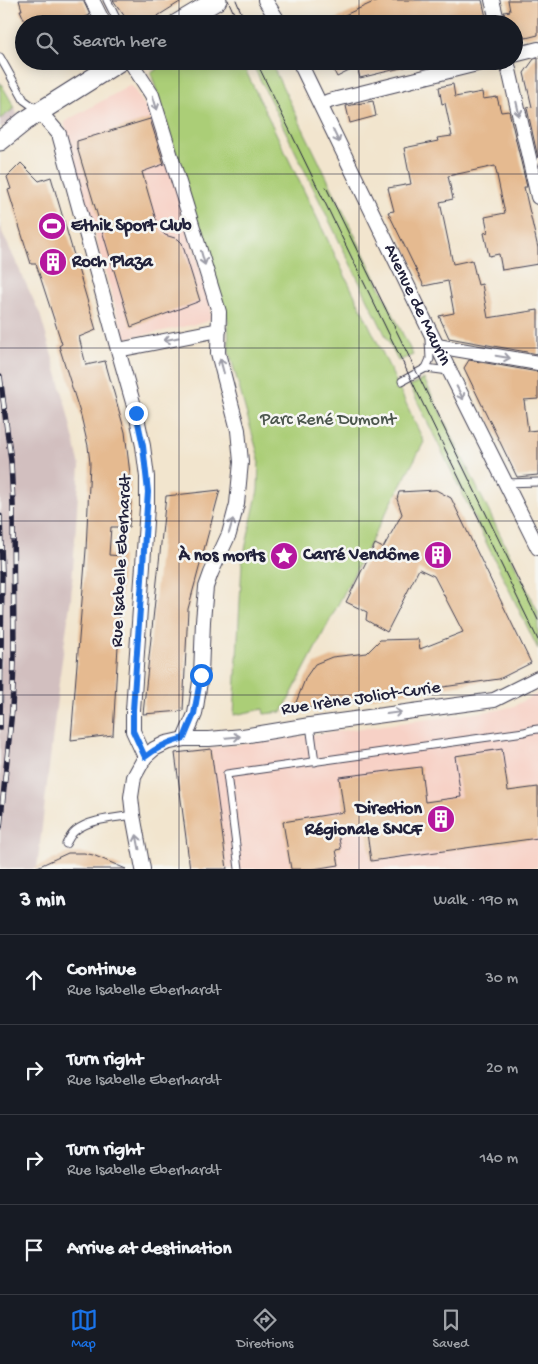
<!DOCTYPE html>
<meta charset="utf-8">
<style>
:root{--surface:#171b24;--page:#242831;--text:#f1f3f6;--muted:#9ea1a6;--line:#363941;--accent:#1a73e8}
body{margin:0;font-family:"Gochi Hand",sans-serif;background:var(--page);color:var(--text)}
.stop{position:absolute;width:15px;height:15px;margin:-11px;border:4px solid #1a73e8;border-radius:50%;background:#fff}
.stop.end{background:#1a73e8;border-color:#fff;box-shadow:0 1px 5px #0008}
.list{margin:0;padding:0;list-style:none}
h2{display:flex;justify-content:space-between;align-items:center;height:65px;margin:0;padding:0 20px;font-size:21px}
h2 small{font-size:16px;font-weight:400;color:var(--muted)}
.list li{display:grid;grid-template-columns:32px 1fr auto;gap:15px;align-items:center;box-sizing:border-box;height:90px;padding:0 20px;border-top:1px solid var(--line)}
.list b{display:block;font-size:19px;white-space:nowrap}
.list p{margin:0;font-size:16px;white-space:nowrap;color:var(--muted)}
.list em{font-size:16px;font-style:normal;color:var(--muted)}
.icon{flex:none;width:28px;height:28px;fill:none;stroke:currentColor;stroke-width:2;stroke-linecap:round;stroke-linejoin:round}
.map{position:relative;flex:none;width:538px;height:869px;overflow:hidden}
.search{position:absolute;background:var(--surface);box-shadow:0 2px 12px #0003;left:15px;right:15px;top:15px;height:55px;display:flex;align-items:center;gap:12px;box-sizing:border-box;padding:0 18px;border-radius:28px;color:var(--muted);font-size:19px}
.sheet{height:425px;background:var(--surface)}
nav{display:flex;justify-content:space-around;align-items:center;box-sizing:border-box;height:70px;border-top:1px solid var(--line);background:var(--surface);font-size:14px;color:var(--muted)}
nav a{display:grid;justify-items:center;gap:2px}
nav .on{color:var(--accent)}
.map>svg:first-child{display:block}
.built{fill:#f7d1c6}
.industrial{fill:#d2bfbf}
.green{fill:#abce77;stroke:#667859}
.building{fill:#e5ba90}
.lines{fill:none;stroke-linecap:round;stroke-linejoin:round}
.lane-casing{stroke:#413f51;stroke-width:9}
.street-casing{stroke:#413f51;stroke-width:16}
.secondary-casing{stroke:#413f51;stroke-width:21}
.lane{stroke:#fff;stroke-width:7}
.street{stroke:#fff;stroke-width:14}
.secondary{stroke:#fff;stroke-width:19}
.tram{stroke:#22223b;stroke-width:1}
.rail-casing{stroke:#22223b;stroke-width:5.5}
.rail{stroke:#f6f6f2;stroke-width:4;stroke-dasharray:11;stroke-linecap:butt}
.oneway{stroke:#9c9ca7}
.route{stroke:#1a73e8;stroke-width:6}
.grid{fill:none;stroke:#22223b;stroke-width:1;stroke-opacity:0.55}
.labels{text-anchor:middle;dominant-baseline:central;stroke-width:5;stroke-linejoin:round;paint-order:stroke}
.poi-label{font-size:18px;font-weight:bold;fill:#22223b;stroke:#f6f6f2;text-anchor:end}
.street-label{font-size:18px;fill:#22223b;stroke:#f6f6f2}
.park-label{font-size:18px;fill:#4b564d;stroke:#f6f6f2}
</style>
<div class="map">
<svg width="538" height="869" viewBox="0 0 538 869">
<rect width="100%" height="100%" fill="#f6f6f2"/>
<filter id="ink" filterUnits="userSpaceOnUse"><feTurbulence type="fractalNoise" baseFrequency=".02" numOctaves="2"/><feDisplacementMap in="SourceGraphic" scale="10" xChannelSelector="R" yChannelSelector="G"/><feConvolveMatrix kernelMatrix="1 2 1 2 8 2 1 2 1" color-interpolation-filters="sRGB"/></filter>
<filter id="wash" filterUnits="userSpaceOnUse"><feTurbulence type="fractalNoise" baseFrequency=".0096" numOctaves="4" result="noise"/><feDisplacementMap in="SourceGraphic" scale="20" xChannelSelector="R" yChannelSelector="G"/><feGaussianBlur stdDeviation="1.12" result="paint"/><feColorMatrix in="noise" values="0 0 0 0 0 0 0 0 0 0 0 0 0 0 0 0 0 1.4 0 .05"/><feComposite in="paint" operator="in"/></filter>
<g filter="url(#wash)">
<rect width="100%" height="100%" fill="#f2e5ce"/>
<!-- built -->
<g class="built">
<path d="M131 85 151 115 172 174 211 305V318L206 322 124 339 64 122Z"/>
<path d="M538 693V867L523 869H190L175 753 498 710 514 706Z"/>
</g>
<!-- industrial -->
<g class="industrial">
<path d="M0 82 15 108 18 117 0 128Z"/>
<path d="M0 210 2 232 40 314 63 394 80 466 71 598 60 674 37 869H0Z"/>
</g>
<!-- green -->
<g class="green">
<path d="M170 61H241L385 358 424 442 380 524 282 712 264 714 263 709 234 715 242 563 258 490 259 458 229 351 228 320 151 73Z"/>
<path d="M251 61H270L413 355 398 361Z"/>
<path d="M0 82 15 108 0 119Z"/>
<path d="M424 379 538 612V649L410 386Z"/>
</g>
<g id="blocks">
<!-- building -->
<g class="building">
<path d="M19 0H83L90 15 70 24H26L20 10H22Z"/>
<path d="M113 0H183L145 24H130Z"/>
<path d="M378 0H482L486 17 487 16 489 24H325Z"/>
<path d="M508 0H538V35L526 38 514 32V24H507L504 12 510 11Z"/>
<path d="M538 58V158L527 108 532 107 524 73 534 59Z"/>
<path d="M329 61H408L409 66 360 78 357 67 337 77Z"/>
<path d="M453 84 455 97 482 92 483 99 497 97 501 112 509 111 527 187H524L538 248V264L502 270 499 254 489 256 484 233 488 232 485 217 505 213 495 166 448 176 453 199 440 202 453 264 472 260 478 285 482 284 488 318 538 310V354L449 338 439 316 454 313 448 281 424 286 388 212 394 211 388 188 411 184 404 148 438 141 437 138 452 136 445 103 442 104 439 87Z"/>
<path d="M373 101 376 116 350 123 346 106Z"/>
<path d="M150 119 164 164 142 172 156 220 161 231 165 235 178 239 182 243 200 301 131 327 77 147V141Z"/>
<path d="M21 163 39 181 51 177 96 330 79 337 86 365 105 361 125 432 130 474 131 501 129 527H111L109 555 123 556 113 735 71 740 86 550 90 463 88 446 81 416 59 346 62 344 36 264H31L8 190 11 189 7 177Z"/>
<path d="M469 360 538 372V399L524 400 528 431 538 430V475L517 477 464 368Z"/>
<path d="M220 490 188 609 183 711 143 714 166 496Z"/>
<path d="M436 490 451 498 531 663 499 679 429 689 293 710 306 677 315 664 332 657 367 653 380 640 418 639 420 649 463 632 434 576 419 569 387 632 366 620 367 612 346 602 375 544 383 548 402 514 397 499 399 492Z"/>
<path d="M211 749 227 869H190L175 753Z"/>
<path d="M502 749 508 791 538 787V838L371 861 366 826 337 828 341 849 336 850 339 865 313 869H291L283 822 344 812 339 777 421 767 425 802 461 797 455 756Z"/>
<path d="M68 853H84L93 855 126 869H33Z"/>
</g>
</g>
</g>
<g filter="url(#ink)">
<use href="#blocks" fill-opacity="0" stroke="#413f51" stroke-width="1"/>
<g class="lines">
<defs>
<g id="lane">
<path d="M107 0 119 24"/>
<path d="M0 57 24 100 38 110"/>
<path d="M426 368 430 359 429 340"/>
<path d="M402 381 426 368 449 371"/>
<path d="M506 483 538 482"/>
<path d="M310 725 315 762"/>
<path d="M66 844C69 839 71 834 75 831 89 819 116 818 133 815"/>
<path d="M239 869 227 774 524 732 531 730 538 729"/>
</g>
<g id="street">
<path d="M92 0 104 24"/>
<path d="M265 0 280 24"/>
<path d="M492 0 498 24"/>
<path d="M514 55 538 49"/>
<path d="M130 61 152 95 219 312 218 353 238 430 241 462 237 504 229 534 211 573 206 587 203 621 201 675 195 714 184 739"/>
<path id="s1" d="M299 61 437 346 538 548"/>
<path d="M507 61 538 197"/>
<path d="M321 105 329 101 489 61"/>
<path d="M40 112 59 134 118 350 136 413 143 446 147 477V507L133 710V731L145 757"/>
<path d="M437 346 538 363"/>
<path d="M118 350 219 330"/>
<path d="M143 869 133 815 131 797 134 777 145 757 154 749 166 743 184 739H209L243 736 310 725 494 700 538 678"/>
</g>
<g id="secondary">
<path d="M177 24 217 0"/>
<path d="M0 141 25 121 120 61"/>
</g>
</defs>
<!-- lane casing -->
<use href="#lane" class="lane-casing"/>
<!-- street casing -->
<use href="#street" class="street-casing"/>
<!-- secondary casing -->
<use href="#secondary" class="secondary-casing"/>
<!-- lane -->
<use href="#lane" class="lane"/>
<!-- street -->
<use href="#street" class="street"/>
<!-- secondary -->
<use href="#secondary" class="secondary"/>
<!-- tram -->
<g class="tram">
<path d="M228 0 236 18"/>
<path d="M236 0 246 24"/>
<path d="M256 61 538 640"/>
<path d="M326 187 538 620"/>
</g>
<defs>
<g id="rail">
<path d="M0 376 11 461 13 505 14 663 12 710 0 827"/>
<path d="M0 516 2 574 0 728"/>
</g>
</defs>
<!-- rail casing -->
<use href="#rail" class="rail-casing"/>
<!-- rail -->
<use href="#rail" class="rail"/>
</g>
<!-- one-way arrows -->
<defs><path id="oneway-shaft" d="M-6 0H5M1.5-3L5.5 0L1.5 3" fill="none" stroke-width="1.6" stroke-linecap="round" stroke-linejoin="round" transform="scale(1.25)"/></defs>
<g class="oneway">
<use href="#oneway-shaft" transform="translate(155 103) rotate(73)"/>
<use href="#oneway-shaft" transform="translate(518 109) rotate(77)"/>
<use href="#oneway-shaft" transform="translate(336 136) rotate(64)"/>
<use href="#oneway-shaft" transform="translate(203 258) rotate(74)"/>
<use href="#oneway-shaft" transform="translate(171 339) rotate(169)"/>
<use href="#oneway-shaft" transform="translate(503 357) rotate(10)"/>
<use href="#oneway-shaft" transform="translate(222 366) rotate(-105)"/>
<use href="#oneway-shaft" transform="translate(460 393) rotate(63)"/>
<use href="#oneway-shaft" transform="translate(231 526) rotate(-74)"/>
<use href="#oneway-shaft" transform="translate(394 713) rotate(-8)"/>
<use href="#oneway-shaft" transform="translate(233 737) rotate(-5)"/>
<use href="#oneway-shaft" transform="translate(138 842) rotate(-101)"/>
</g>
</g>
<g class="lines" filter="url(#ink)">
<!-- route -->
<path class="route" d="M136 413 143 446 148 492 133 710V731L145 757C157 747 169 742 184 738L194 714 201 675"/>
</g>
<!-- grid -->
<path class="grid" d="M179 0V24M359 0V24M179 61V869M359 61V869M0 174H538M0 348H538M0 521H538M0 695H538"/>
<!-- icons -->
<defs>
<symbol id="stadium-disc" viewBox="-11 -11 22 22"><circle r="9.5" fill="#b5179e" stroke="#f6f6f2"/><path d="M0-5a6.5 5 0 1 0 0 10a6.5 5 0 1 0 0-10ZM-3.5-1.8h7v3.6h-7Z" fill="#fff"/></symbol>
<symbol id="building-disc" viewBox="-11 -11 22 22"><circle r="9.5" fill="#b5179e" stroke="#f6f6f2"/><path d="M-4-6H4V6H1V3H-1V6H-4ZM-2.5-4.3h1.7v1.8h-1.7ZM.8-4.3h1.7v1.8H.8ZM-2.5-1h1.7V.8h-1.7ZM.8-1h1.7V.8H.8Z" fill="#fff"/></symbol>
<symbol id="sight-disc" viewBox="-11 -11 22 22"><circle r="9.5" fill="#b5179e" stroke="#f6f6f2"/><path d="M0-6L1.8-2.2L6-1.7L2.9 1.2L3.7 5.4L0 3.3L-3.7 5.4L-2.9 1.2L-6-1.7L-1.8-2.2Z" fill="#fff"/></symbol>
</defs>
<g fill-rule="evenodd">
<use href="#stadium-disc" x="36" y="210" width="32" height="32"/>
<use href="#building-disc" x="37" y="246" width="32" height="32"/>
<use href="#building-disc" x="422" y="539" width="32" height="32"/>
<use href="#sight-disc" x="268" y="540" width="32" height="32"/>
<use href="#building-disc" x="425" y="803" width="32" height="32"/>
</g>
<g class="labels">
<!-- poi labels -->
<g class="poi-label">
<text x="71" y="226" text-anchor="start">Ethik Sport Club</text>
<text x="72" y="262" text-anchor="start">Roch Plaza</text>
<text x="419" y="555">Carré Vendôme</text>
<text x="265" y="556">À nos morts</text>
<text x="422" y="809">Direction<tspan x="422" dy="21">Régionale SNCF</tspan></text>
</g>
<!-- street labels -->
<g class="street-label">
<text stroke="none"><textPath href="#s1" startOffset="271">Avenue de Maurin</textPath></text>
<text transform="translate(122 561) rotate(-87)">Rue Isabelle Eberhardt</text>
<text transform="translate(361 699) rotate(-8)">Rue Irène Joliot-Curie</text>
</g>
<!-- park labels -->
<g class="park-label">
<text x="328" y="420">Parc René Dumont</text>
</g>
</g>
</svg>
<div class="stop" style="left:201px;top:675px"></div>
<div class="stop end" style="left:136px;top:413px"></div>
<div class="search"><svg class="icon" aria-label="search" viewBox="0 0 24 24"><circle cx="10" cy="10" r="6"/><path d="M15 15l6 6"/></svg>Search here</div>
</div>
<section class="sheet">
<h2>3 min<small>Walk · 190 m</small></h2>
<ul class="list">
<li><svg class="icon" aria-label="ahead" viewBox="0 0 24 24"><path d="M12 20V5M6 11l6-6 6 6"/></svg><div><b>Continue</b><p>Rue Isabelle Eberhardt</p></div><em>30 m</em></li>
<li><svg class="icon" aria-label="right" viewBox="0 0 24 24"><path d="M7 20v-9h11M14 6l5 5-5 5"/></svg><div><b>Turn right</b><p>Rue Isabelle Eberhardt</p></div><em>20 m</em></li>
<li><svg class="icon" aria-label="right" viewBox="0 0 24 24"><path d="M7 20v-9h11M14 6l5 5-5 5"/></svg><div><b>Turn right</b><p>Rue Isabelle Eberhardt</p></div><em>140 m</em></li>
<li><svg class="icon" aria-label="arrive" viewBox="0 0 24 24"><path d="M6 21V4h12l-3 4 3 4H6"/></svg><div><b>Arrive at destination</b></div></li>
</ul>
</section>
<nav>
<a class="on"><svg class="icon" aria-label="map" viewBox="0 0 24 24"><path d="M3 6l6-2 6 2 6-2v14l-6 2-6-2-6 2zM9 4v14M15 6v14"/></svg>Map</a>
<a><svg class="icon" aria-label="directions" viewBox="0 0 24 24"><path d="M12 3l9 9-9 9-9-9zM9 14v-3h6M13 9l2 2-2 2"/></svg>Directions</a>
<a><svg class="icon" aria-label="saved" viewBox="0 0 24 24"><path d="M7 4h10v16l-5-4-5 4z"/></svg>Saved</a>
</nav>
